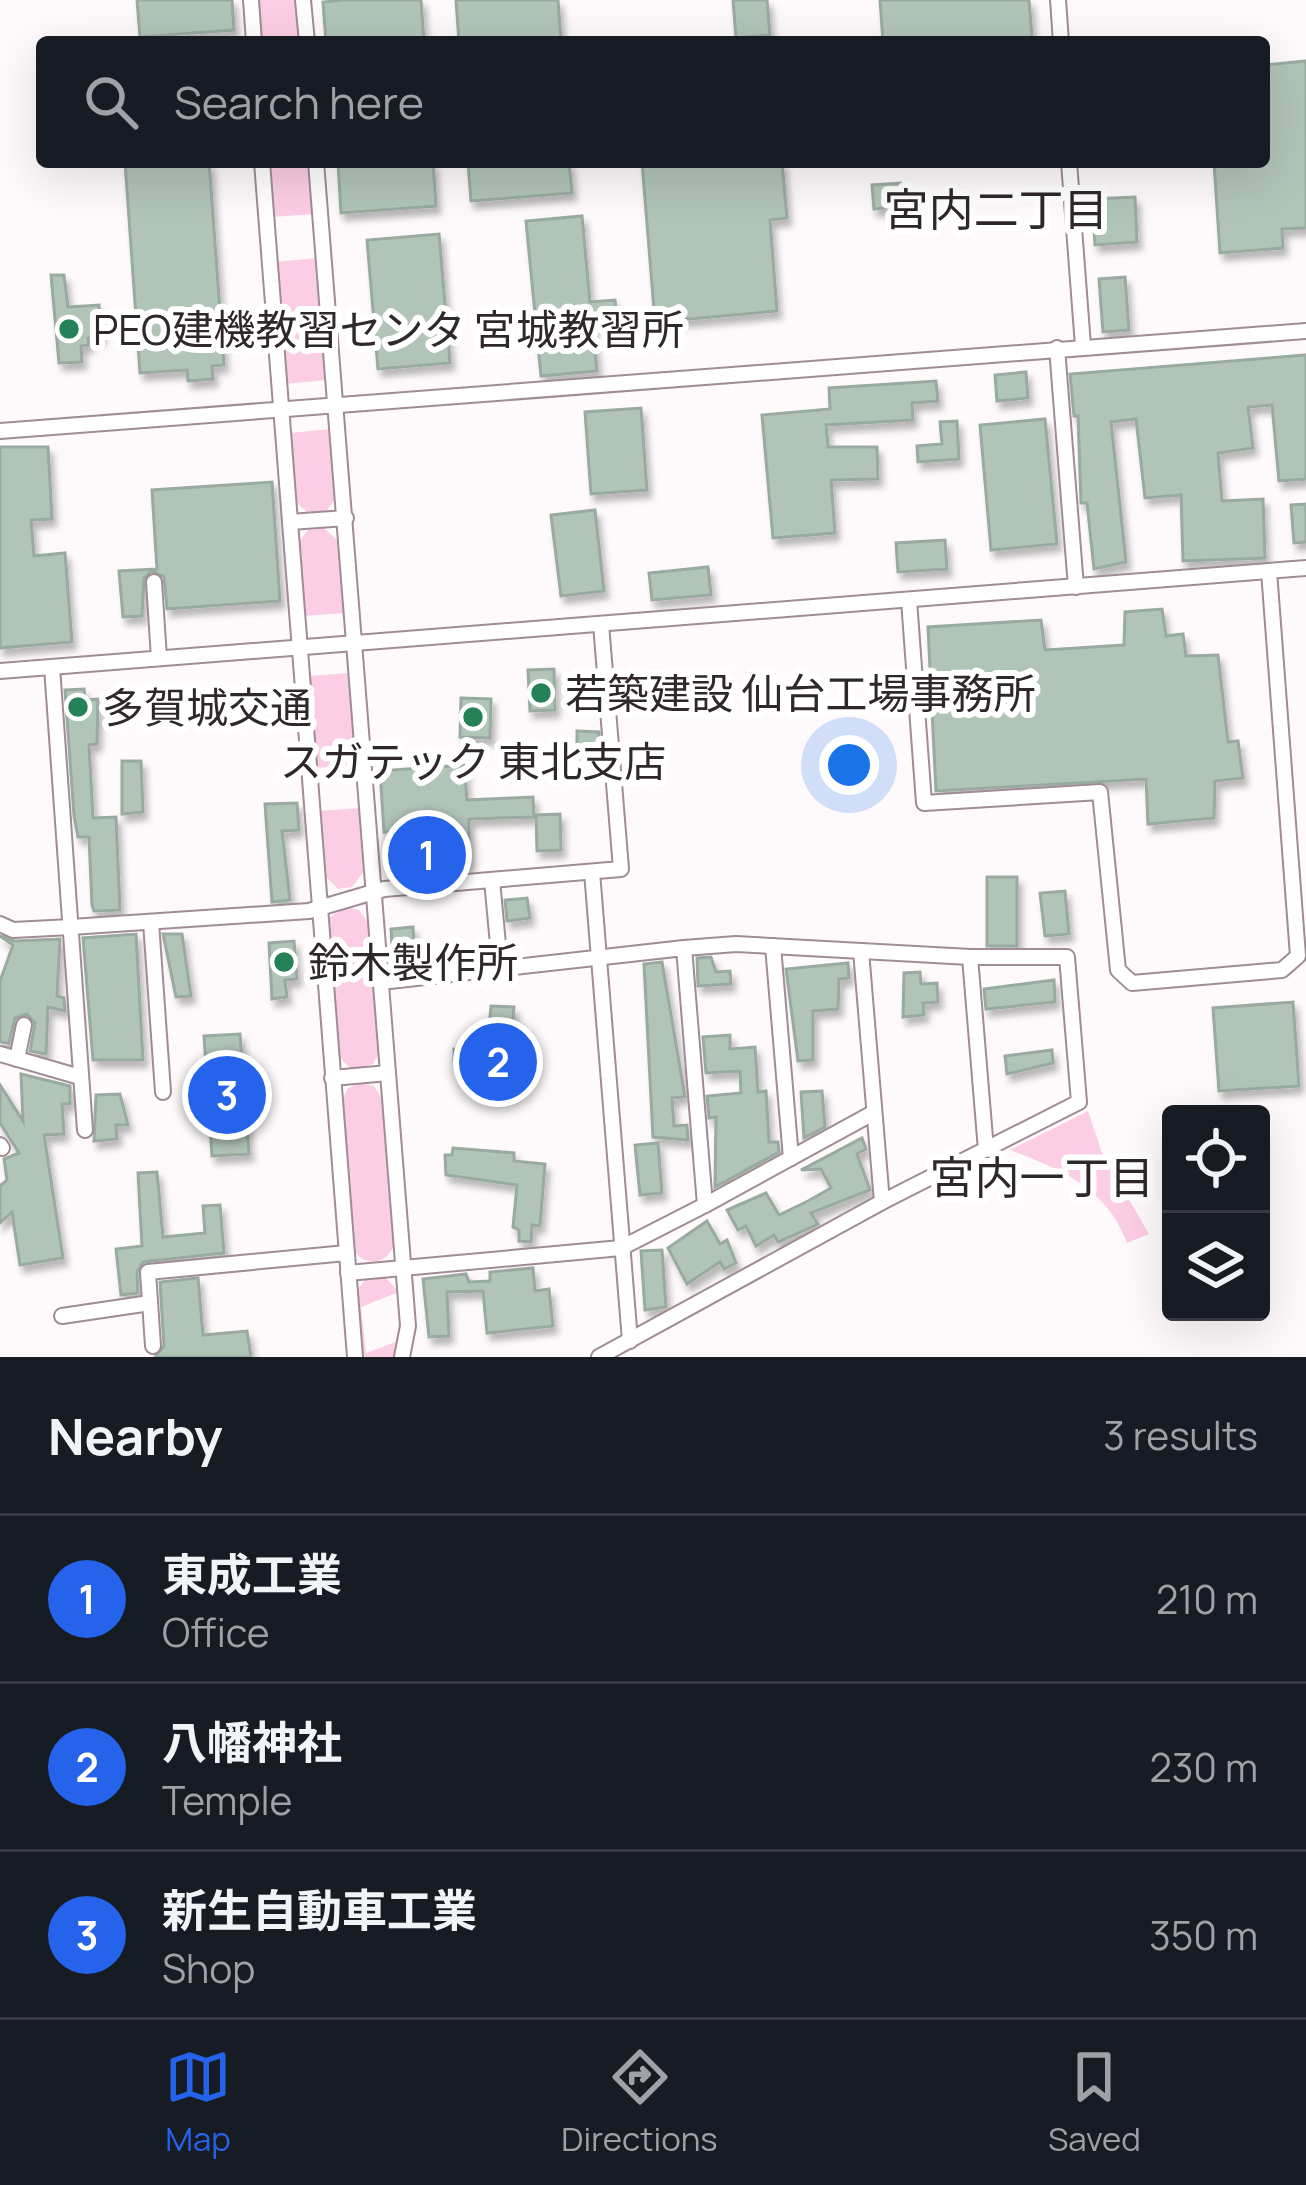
<!DOCTYPE html>
<meta charset="utf-8">
<style>
:root{--surface:#171b24;--page:#20242c;--text:#f1f3f6;--muted:#9ea1a6;--line:#363941;--accent:#2563eb}
body{margin:0;font-family:Manrope,"Noto Sans JP",sans-serif;background:var(--page);color:var(--text)}
.controls{position:absolute;right:36px;bottom:36px;display:grid;overflow:hidden;border-radius:12px;box-shadow:0 12px 48px #0002}
.controls button{width:108px;height:108px;display:grid;place-items:center;padding:0;border:0;border-bottom:3px solid var(--line);background:var(--surface);color:var(--text);font:60px sans-serif}
.you{position:absolute;left:849px;top:765px;width:42px;height:42px;margin:-30px;border:9px solid #fff;border-radius:50%;background:#1a73e8;box-shadow:0 0 0 18px #1a73e833}
.badge{display:grid;place-items:center;width:78px;height:78px;border-radius:50%;background:var(--accent);color:#fff;font-size:39px;font-weight:700}
.pin{position:absolute;translate:-50% -50%;border:6px solid #fff;box-shadow:0 3px 12px #0006}
.list{margin:0;padding:0;list-style:none}
h2{display:flex;justify-content:space-between;align-items:center;height:156px;margin:0;padding:0 48px;font-size:51px}
h2 small{font-size:39px;font-weight:400;color:var(--muted)}
.list li{display:grid;grid-template-columns:78px 1fr auto;gap:36px;align-items:center;box-sizing:border-box;height:168px;padding:0 48px;border-top:3px solid var(--line)}
.list b{display:block;font-size:45px;white-space:nowrap}
.list p{margin:0;font-size:39px;white-space:nowrap;color:var(--muted)}
.list em{font-size:39px;font-style:normal;color:var(--muted)}
.icon{flex:none;width:66px;height:66px;fill:none;stroke:currentColor;stroke-width:2;stroke-linecap:round;stroke-linejoin:round}
.map{position:relative;flex:none;width:1306px;height:1357px;overflow:hidden}
.search{position:absolute;background:var(--surface);box-shadow:0 12px 48px #0002;left:36px;right:36px;top:36px;height:132px;display:flex;align-items:center;gap:30px;box-sizing:border-box;padding:0 42px;border-radius:12px;color:var(--muted);font-size:45px}
.sheet{height:660px;background:var(--surface)}
nav{display:flex;justify-content:space-around;align-items:center;box-sizing:border-box;height:168px;border-top:3px solid var(--line);background:var(--surface);font-size:33px;color:var(--muted)}
nav a{display:grid;justify-items:center;gap:6px}
nav .on{color:var(--accent)}
.map>svg:first-child{display:block}
.green{fill:#fccee5}
.building{fill:#b1c4b8;stroke:#99aba0;stroke-width:3;filter:url(#shadow)}
.lines{fill:none;stroke-linecap:round;stroke-linejoin:round}
.minor-casing{stroke:#9f8c95;stroke-width:18}
.minor{stroke:#fff;stroke-width:14}
.poi-dot{fill:#258158;stroke:#fff;stroke-width:4.5}
.labels{text-anchor:middle;dominant-baseline:central;stroke-width:12;stroke-linejoin:round;paint-order:stroke}
.poi-label{font-size:42px;fill:#2f282b;stroke:#fff;text-anchor:start}
.neighbourhood-label{font-size:45px;fill:#2f282b;stroke:#fff}
</style>
<div class="map">
<svg width="1306" height="1357" viewBox="0 0 1306 1357">
<defs>
<filter id="shadow"><feDropShadow dx="4" dy="7" stdDeviation="3" flood-color="#0004"/></filter>
</defs>
<rect width="100%" height="100%" fill="#fefafc"/>
<!-- green -->
<g class="green">
<path d="M255 0H298L301 42H258Z"/>
<path d="M267 162H311L315 214 272 217Z"/>
<path d="M317 258 328 380 285 384 275 262Z"/>
<path d="M332 429 337 497 324 514 310 515 294 500 289 433Z"/>
<path d="M324 528 340 543 346 613 303 616 298 543 308 530Z"/>
<path d="M350 673 357 765 314 768 307 676Z"/>
<path d="M360 808 365 870 352 887 338 889 322 873 317 811Z"/>
<path d="M346 907 359 910 369 924 380 1051 373 1064 352 1070 337 1055 327 919Z"/>
<path d="M361 1083 374 1086 383 1100 395 1243C387 1266 363 1268 352 1247L340 1104 348 1088Z"/>
<path d="M1088 1111 1102 1153 1149 1234 1127 1243C1107 1188 1060 1169 1010 1150Z"/>
<path d="M384 1276 399 1292 361 1307 366 1353 401 1340 396 1357H365L359 1348 356 1291 367 1278Z"/>
</g>
<!-- building -->
<g class="building">
<path d="M137 0H232L234 30 140 37Z"/>
<path d="M343 0H421L424 42H326L323 2Z"/>
<path d="M456 0H558L561 42H459Z"/>
<path d="M733 0H767L770 35 736 38Z"/>
<path d="M880 0H1029L1032 37 883 42Z"/>
<path d="M1306 61V228L1282 229 1283 248 1220 253 1214 162H1264V65Z"/>
<path d="M125 162H209L224 365 212 366 213 379 188 381 187 370 140 373Z"/>
<path d="M338 162H433L436 206 341 213Z"/>
<path d="M468 162H569L572 193 471 201Z"/>
<path d="M642 162H782L787 218 770 220 777 311 655 322Z"/>
<path d="M901 183 903 206 874 209 872 185Z"/>
<path d="M1135 197 1137 242 1095 245 1092 199Z"/>
<path d="M582 216 590 302 615 300 617 321 592 323 597 371 541 376 526 221Z"/>
<path d="M439 234 450 363 378 369 367 240Z"/>
<path d="M51 275H64L68 307 99 305 101 337 88 338 89 345 81 346 82 362 59 363Z"/>
<path d="M1125 277 1129 330 1103 332 1099 279Z"/>
<path d="M1306 355V479L1279 481 1272 405 1248 407 1253 448 1218 453 1222 501 1263 499 1265 558 1183 561 1181 495 1145 498 1136 419 1111 422 1126 562 1094 569 1087 503H1081L1078 416H1074L1070 374Z"/>
<path d="M1026 372 1028 398 997 401 995 375Z"/>
<path d="M936 381 938 401 912 403 913 420 826 425 828 447H877L878 479 831 480 835 533 773 538 762 415 830 409 829 388Z"/>
<path d="M641 408 647 490 591 494 585 412Z"/>
<path d="M1045 419 1057 544 991 550 980 425Z"/>
<path d="M957 421 959 459 918 462 917 446 942 444 940 422Z"/>
<path d="M0 447H48L52 519 31 520 34 556 65 553 72 642 0 648Z"/>
<path d="M272 482 280 601 167 609 164 577 152 571 144 578 142 616 123 617 119 571 157 569 152 490Z"/>
<path d="M1306 504V542L1294 543 1291 505Z"/>
<path d="M595 510 604 591 561 596 551 515Z"/>
<path d="M945 540 947 569 898 572 896 543Z"/>
<path d="M708 567 711 595 652 600 649 573Z"/>
<path d="M1162 609 1166 636 1183 634 1186 656 1218 655 1228 742 1238 741 1243 778 1215 781 1214 818 1148 824 1146 779 936 791 928 627 1041 620 1045 650 1124 645 1125 612Z"/>
<path d="M554 669 555 710 530 711 528 670Z"/>
<path d="M84 689 85 700 98 699 97 744 89 745 93 818 116 817 120 910 94 911 92 905 89 837H78L74 816 65 690Z"/>
<path d="M461 698 491 699 490 738 460 737Z"/>
<path d="M577 731 599 732 600 754 577 753Z"/>
<path d="M122 761H141L143 812 122 814Z"/>
<path d="M464 765 467 800 533 797 534 817 469 819V864L410 863 407 830 384 832 380 771Z"/>
<path d="M297 803 299 830 282 831 290 900 272 902 265 804Z"/>
<path d="M560 814 561 850 537 851 536 815Z"/>
<rect x="987" y="877" width="30" height="69"/>
<path d="M1065 891 1069 934 1045 936 1040 893Z"/>
<path d="M527 898 530 918 507 921 505 900Z"/>
<path d="M413 927 415 960 393 962 391 929Z"/>
<path d="M136 934 143 1060H93L83 938Z"/>
<path d="M163 934H182L191 996 176 997Z"/>
<path d="M0 936 14 941 60 939 57 996 64 998 65 1011 48 1007 46 1054 30 1051 35 1023 27 1014 15 1018 9 1043 0 1042V981L13 945Z"/>
<path d="M294 941 297 979 285 980 287 997 272 999 269 943Z"/>
<path d="M711 957 716 972 730 971 731 984 698 986 697 958Z"/>
<path d="M662 962 685 1097 672 1098 674 1126 687 1125 688 1140 653 1137 644 964Z"/>
<path d="M848 963 849 978 839 979 838 1009 813 1011V1060L798 1061 786 969Z"/>
<path d="M920 972 921 984 937 983 938 1002 923 1003 924 1015 903 1017 904 973Z"/>
<path d="M1054 980 1055 1002 986 1009 984 989Z"/>
<path d="M1293 1002 1299 1086 1219 1091 1213 1008Z"/>
<path d="M491 1006 514 1007 511 1043 488 1041Z"/>
<path d="M240 1034 249 1154 212 1156 204 1036Z"/>
<path d="M730 1035V1049L755 1047 758 1092 766 1091 769 1142H778L779 1152 715 1187 716 1117 709 1118 707 1096 741 1093 740 1071 706 1073 703 1037Z"/>
<path d="M470 1045 490 1046 486 1068 454 1061V1049L470 1050Z"/>
<path d="M1052 1050 1053 1063 1007 1074 1005 1056Z"/>
<path d="M21 1074 70 1086V1104H62L64 1134 44 1135 63 1258 20 1265 12 1212 0 1223V1186L7 1180 4 1159 19 1153 0 1123V1085L23 1121Z"/>
<path d="M822 1091 825 1127 804 1138 801 1092Z"/>
<path d="M120 1094 128 1125H116L117 1139 94 1141 96 1095Z"/>
<path d="M862 1138 866 1149 857 1154 870 1190 811 1213 818 1224 778 1242 774 1235 756 1246 746 1226 738 1230 727 1210 766 1193 779 1215 808 1201 831 1188 821 1169 801 1170Z"/>
<path d="M658 1143 662 1193 640 1195 635 1145Z"/>
<path d="M453 1148 514 1153V1161L545 1164 540 1226 532 1225 531 1242 519 1241V1230L513 1227 517 1185 446 1175 445 1155H452Z"/>
<path d="M157 1172 163 1237 205 1233 203 1206 220 1205 224 1253 143 1262 137 1272 138 1293 121 1295 116 1249 142 1246 138 1173Z"/>
<path d="M707 1221 720 1244 727 1240 736 1263 724 1269 720 1262 687 1284 668 1248Z"/>
<path d="M662 1250 666 1307 645 1310 641 1251Z"/>
<path d="M533 1268 535 1291 549 1289 553 1326 487 1333 483 1291 447 1292 449 1336 429 1337 423 1279 466 1274 469 1282 490 1281V1272Z"/>
<path d="M198 1278 203 1335 247 1331 251 1357H155L164 1346 160 1282Z"/>
</g>
<g class="lines">
<defs>
<g id="minor">
<path d="M251 0 254 42"/>
<path d="M303 0 307 42"/>
<path d="M1058 0 1061 42"/>
<path d="M262 162 355 1357"/>
<path d="M316 162 408 1326 402 1357"/>
<path d="M1069 162 1083 346"/>
<path d="M1057 348 1076 587"/>
<path d="M0 431 1306 331"/>
<path d="M290 522 346 518"/>
<path d="M154 582 159 658"/>
<path d="M909 600 924 803 1100 792 1118 970 1132 983 1282 970 1298 956 1269 571"/>
<path d="M52 667 85 1130"/>
<path d="M0 671 1306 568"/>
<path d="M592 872 630 1341"/>
<path d="M492 880 500 966"/>
<path d="M151 922 163 1092"/>
<path d="M0 924 13 930 71 927 309 911 384 889 621 869 601 624"/>
<path d="M773 946 791 1158"/>
<path d="M684 948 736 944 970 957"/>
<path d="M0 1054 80 1077"/>
<path d="M17 1059 24 1025"/>
<path d="M332 1078 388 1073"/>
<path d="M0 1145 2 1148"/>
<path d="M882 1202 1079 1102 1067 957H970L986 1150"/>
<path d="M705 1205 873 1113"/>
<path d="M348 1273 621 1248 705 1205 684 948 381 982"/>
<path d="M62 1316 150 1303"/>
<path d="M153 1346 148 1272 346 1253"/>
<path d="M599 1357 882 1202 861 951"/>
</g>
</defs>
<!-- minor casing -->
<use href="#minor" class="minor-casing"/>
<!-- minor -->
<use href="#minor" class="minor"/>
</g>
<!-- markers -->
<g class="poi-dot">
<circle cx="69" cy="329" r="12"/>
<circle cx="541" cy="693" r="12"/>
<circle cx="78" cy="707" r="12"/>
<circle cx="473" cy="717" r="12"/>
<circle cx="284" cy="962" r="12"/>
</g>
<g class="labels">
<!-- poi labels -->
<g class="poi-label">
<text x="93" y="329">PEO建機教習センタ 宮城教習所</text>
<text x="565" y="693">若築建設 仙台工場事務所</text>
<text x="102" y="707">多賀城交通</text>
<text x="473" y="761" text-anchor="middle">スガテック 東北支店</text>
<text x="308" y="962">鈴木製作所</text>
</g>
<!-- neighbourhood labels -->
<g class="neighbourhood-label">
<text x="996" y="209">宮内二丁目</text>
<text x="1042" y="1177">宮内一丁目</text>
</g>
</g>
</svg>
<div class="controls">
<button><svg class="icon" aria-label="locate" viewBox="0 0 24 24"><circle cx="12" cy="12" r="6"/><path d="M12 2v4M12 18v4M2 12h4M18 12h4"/></svg></button>
<button><svg class="icon" aria-label="layers" viewBox="0 0 24 24"><path d="M12 4l9 5-9 5-9-5zM3 14l9 5 9-5"/></svg></button>
</div>
<div class="you"></div>
<div class="pin badge" style="left:427px;top:855px">1</div>
<div class="pin badge" style="left:498px;top:1062px">2</div>
<div class="pin badge" style="left:227px;top:1095px">3</div>
<div class="search"><svg class="icon" aria-label="search" viewBox="0 0 24 24"><circle cx="10" cy="10" r="6"/><path d="M15 15l6 6"/></svg>Search here</div>
</div>
<section class="sheet">
<h2>Nearby<small>3 results</small></h2>
<ul class="list">
<li><span class="badge">1</span><div><b>東成工業</b><p>Office</p></div><em>210 m</em></li>
<li><span class="badge">2</span><div><b>八幡神社</b><p>Temple</p></div><em>230 m</em></li>
<li><span class="badge">3</span><div><b>新生自動車工業</b><p>Shop</p></div><em>350 m</em></li>
</ul>
</section>
<nav>
<a class="on"><svg class="icon" aria-label="map" viewBox="0 0 24 24"><path d="M3 6l6-2 6 2 6-2v14l-6 2-6-2-6 2zM9 4v14M15 6v14"/></svg>Map</a>
<a><svg class="icon" aria-label="directions" viewBox="0 0 24 24"><path d="M12 3l9 9-9 9-9-9zM9 14v-3h6M13 9l2 2-2 2"/></svg>Directions</a>
<a><svg class="icon" aria-label="saved" viewBox="0 0 24 24"><path d="M7 4h10v16l-5-4-5 4z"/></svg>Saved</a>
</nav>
